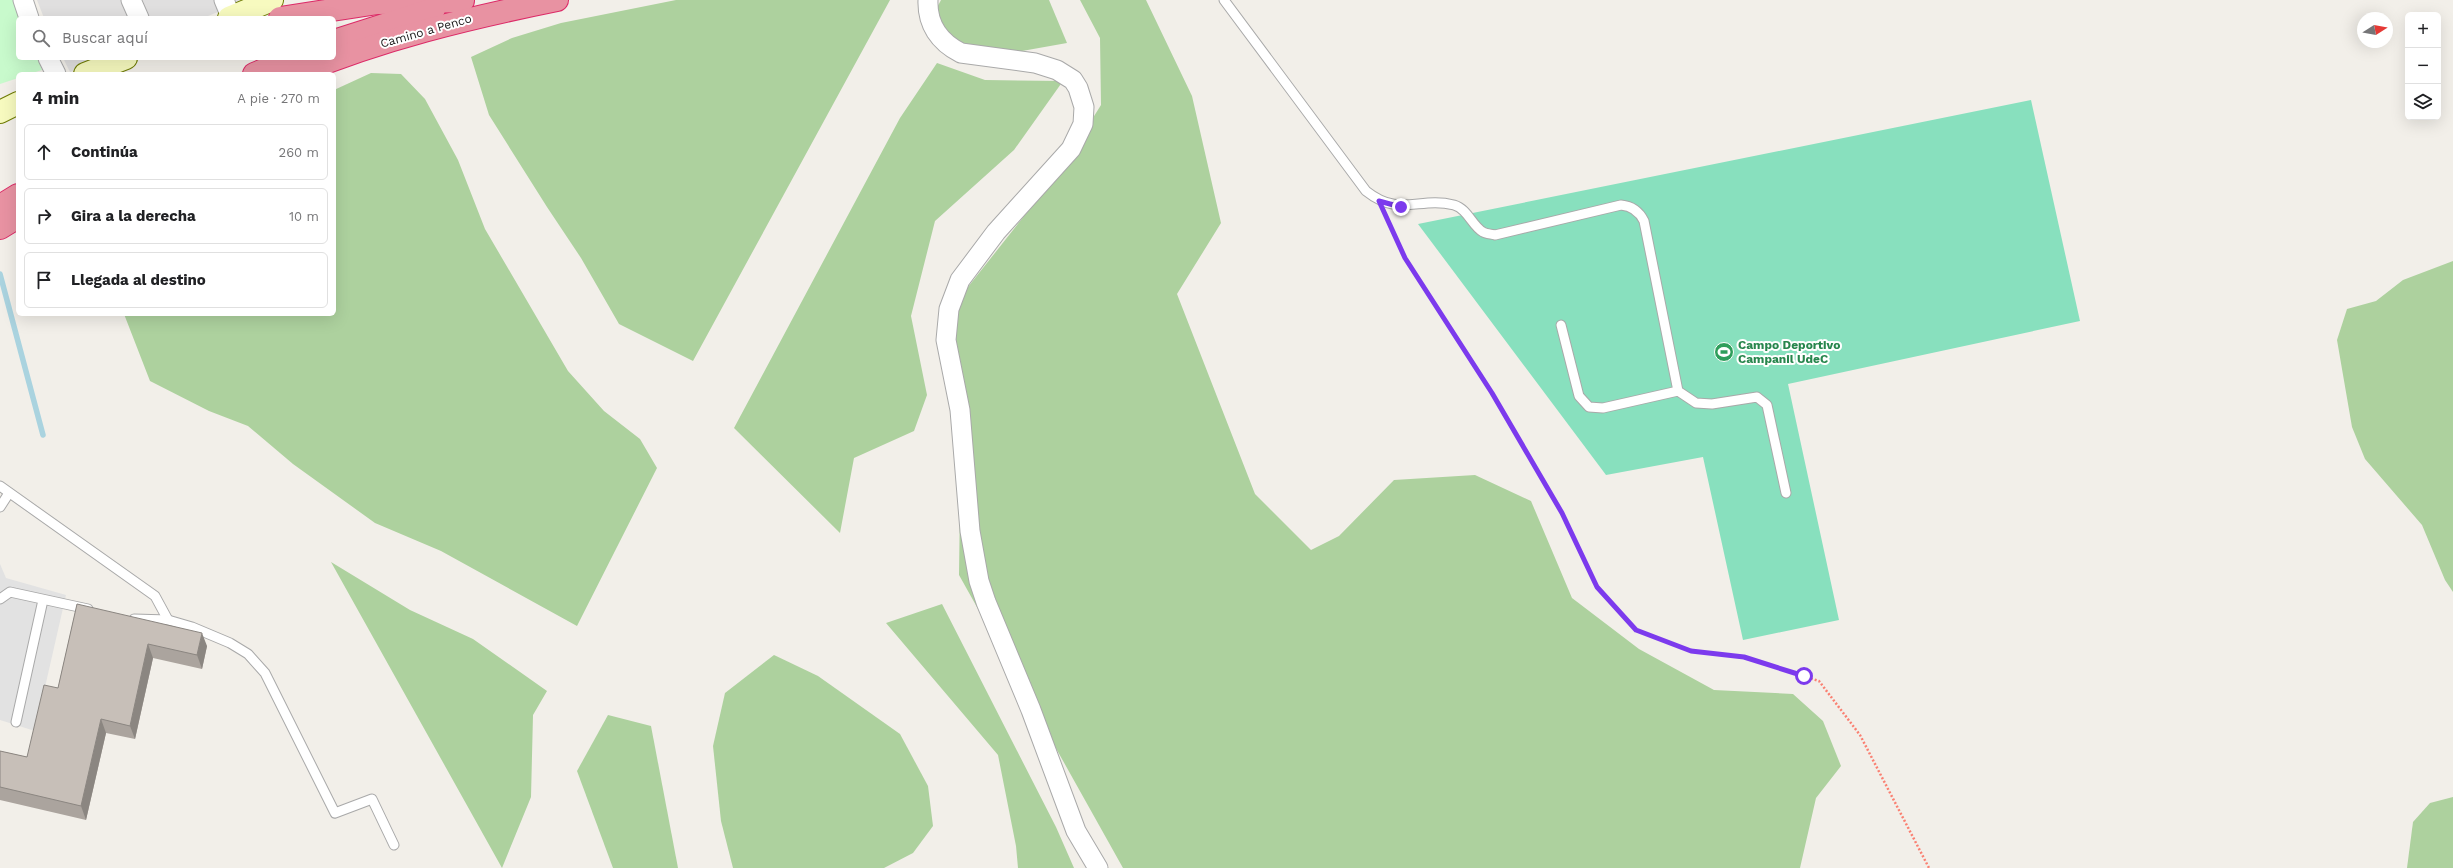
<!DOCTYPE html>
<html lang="es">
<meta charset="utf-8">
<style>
:root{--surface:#fff;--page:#f6f6f6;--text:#202124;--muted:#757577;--line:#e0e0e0}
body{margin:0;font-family:"Work Sans",sans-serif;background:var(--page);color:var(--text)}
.controls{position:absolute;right:12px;top:12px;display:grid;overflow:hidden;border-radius:6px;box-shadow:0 4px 16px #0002}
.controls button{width:36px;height:36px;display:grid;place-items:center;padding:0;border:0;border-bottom:1px solid var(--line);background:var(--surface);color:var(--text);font:20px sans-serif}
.compass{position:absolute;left:2357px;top:12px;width:36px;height:36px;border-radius:50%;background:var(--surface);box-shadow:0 4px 16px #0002;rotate:79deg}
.stop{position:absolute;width:12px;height:12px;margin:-9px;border:3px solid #7c3aed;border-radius:50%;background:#fff}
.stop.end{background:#7c3aed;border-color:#fff;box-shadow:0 1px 4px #0008}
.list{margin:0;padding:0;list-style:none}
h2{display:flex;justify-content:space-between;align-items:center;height:52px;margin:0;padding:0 16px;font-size:17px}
h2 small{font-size:13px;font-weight:400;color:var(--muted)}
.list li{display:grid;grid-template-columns:26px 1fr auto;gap:12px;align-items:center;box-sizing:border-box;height:56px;margin:0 8px 8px;padding:0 8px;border:1px solid var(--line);border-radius:6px}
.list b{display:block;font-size:15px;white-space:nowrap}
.list em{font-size:13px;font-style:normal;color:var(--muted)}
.icon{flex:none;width:22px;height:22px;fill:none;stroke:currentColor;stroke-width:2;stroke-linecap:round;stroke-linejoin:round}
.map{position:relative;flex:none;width:2453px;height:868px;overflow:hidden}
.search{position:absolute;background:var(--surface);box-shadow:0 4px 16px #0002;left:16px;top:16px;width:320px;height:44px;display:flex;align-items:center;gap:10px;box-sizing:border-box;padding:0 14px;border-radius:6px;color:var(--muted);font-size:15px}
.panel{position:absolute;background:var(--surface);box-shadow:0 4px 16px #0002;left:16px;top:72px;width:320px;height:244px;border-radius:6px}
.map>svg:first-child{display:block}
.residential{fill:#e0dfdf}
.forest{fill:#add19e}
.park{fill:#c8facc}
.pitch{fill:#88e0be}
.parking{fill:#e2e2e2}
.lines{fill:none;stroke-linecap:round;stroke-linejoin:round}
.stream{stroke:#aad3df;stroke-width:5.5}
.lane-casing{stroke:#a9a9a9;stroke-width:11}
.street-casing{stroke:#a9a9a9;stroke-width:21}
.secondary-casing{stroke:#707d05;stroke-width:24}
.highway-casing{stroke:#dc2a67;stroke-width:24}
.path{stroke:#fa8072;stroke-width:2.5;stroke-dasharray:2 2;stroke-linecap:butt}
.lane{stroke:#fff;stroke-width:9}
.street{stroke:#fff;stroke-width:19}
.secondary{stroke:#f7fabf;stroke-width:22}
.highway{stroke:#e892a2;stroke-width:22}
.wall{fill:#aba49e}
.shaded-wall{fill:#8b8681}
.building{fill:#c7bfb8;stroke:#8b8681}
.route{stroke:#7c3aed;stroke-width:5}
.labels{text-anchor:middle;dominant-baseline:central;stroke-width:4;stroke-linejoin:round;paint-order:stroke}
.street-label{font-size:12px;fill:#222;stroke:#fff}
.leisure-label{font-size:12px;font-weight:bold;fill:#27864d;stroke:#fff;text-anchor:start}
</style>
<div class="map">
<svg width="2453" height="868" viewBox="0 0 2453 868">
<rect width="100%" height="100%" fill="#f2efe9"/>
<!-- residential -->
<g class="residential">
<path d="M37 0H248L203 18H44Z"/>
<path d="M63 58H104L70 72Z"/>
</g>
<!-- forest -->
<g class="forest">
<path d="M676 0H890L693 361 619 324 581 258 547 207 489 115 471 57 512 38 561 23Z"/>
<path d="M941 0H1049L1067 43 1022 51 972 53 928 25Z"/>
<path d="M1080 0H1146L1192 96 1221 223 1177 294 1255 494 1311 550 1339 536 1394 480 1475 475 1531 501 1572 598 1639 649 1714 690 1793 694 1823 721 1841 766 1816 798 1800 868H1123L959 575 961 433 945 316 1059 172 1101 105 1100 38Z"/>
<path d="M937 63 985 80 1063 81 1014 150 935 221 911 316 927 395 914 431 854 458 840 533 734 428 900 118Z"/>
<path d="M371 73 401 74 425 99 458 160 485 229 568 371 604 411 640 439 657 468 577 626 441 551 375 523 293 464 248 426 209 411 150 381 124 314H334V90Z"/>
<path d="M2453 261V592L2445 580 2422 525 2365 459 2352 427 2337 340 2347 309 2376 301 2403 280Z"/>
<path d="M331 562 410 610 473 639 547 691 533 715 531 797 502 868Z"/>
<path d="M942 604 1056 827 1074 868H1018L1016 846 998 755 886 623Z"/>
<path d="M774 655 818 676 900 734 928 786 933 826 913 853 884 868H733L721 821 713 746 725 693Z"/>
<path d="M608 715 651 726 678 868H613L577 771Z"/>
<path d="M2453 797V868H2407L2413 822 2430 803Z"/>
</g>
<!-- park -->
<path class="park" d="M0 0H18L24 18H18V58H38L42 70 29 74H18V78L0 84Z"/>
<!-- pitch -->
<path class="pitch" d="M2031 100 2080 321 1788 384 1839 620 1743 640 1703 457 1606 475 1418 224Z"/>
<!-- parking -->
<path class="parking" d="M0 564 6 578 66 595 35 731 0 720Z"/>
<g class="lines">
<!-- stream -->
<path class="stream" d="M0 274 43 435"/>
<defs>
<g id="lane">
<path d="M1224 0 1366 191C1400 218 1419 196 1454 205 1468 209 1472 226 1483 232 1486 234 1492 234 1495 235L1621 205C1632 206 1639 211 1644 221L1678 391 1696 403 1712 404 1757 397 1767 405 1786 493"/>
<path d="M1561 325 1579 396 1589 407 1603 408 1678 391"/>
<path d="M0 486 155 596 168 620"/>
<path d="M0 507 9 493"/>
<path d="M0 599 10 592 88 609"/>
<path d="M134 619 168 620 192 627 230 643 248 654 265 673 335 813 372 799 394 845"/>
<path d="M16 722 43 600"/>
</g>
<g id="street">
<path d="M23 0 29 18"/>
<path d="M131 0 139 18"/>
<path d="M224 0 231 17"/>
<path d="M928 0C927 24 939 42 961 53L1035 63 1057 70 1073 80 1078 88 1084 107 1083 124 1071 149 996 232 960 280 949 309 946 340 960 410 970 531 979 581 986 602 1031 710 1076 831 1098 868"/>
<path d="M48 58 56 74"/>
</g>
<g id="secondary">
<path d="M229 18 272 0"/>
<path d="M85 74 126 58"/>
<path d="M0 112 18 103"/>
</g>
<g id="highway">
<path d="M280 18 378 3 463 1"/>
<path d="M334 41 434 9"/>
<path d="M254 74 292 58"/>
<path d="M297 74C381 39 468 18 557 0"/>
<path d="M0 206 18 195"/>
<path d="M0 228 18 217"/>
</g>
</defs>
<!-- lane casing -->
<use href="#lane" class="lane-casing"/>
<!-- street casing -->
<use href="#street" class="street-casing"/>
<!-- secondary casing -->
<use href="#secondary" class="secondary-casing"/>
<!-- highway casing -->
<use href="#highway" class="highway-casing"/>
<!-- path -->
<path class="path" d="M1386 216 1405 258 1492 393 1562 513 1597 587 1636 630 1691 651 1745 657 1819 681 1860 735 1929 868"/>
<!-- lane -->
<use href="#lane" class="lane"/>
<!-- street -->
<use href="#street" class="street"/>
<!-- secondary -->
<use href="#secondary" class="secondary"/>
<!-- highway -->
<use href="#highway" class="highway"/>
</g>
<!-- wall -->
<path class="wall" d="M77 604 207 646 202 669 153 658 135 739 106 733 86 820 0 800V751L27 757 58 688Z"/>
<!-- shaded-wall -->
<g class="shaded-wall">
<path d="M202 633 207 646 202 669 197 655Z"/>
<path d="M148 644 153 658 135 739 130 726Z"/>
<path d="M101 719 106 733 86 820 81 806Z"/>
</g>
<!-- building -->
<path class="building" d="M77 604 202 633 197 655 148 644 130 726 101 719 81 806 0 787V751L27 757 44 685 58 688Z"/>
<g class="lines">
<!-- route -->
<path class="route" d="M1401 207 1379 201 1405 258 1492 393 1562 513 1597 587 1636 630 1691 651 1744 657 1804 676"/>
</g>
<!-- icons -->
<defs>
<symbol id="stadium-disc" viewBox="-11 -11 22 22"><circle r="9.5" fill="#2e9e5b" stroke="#fff"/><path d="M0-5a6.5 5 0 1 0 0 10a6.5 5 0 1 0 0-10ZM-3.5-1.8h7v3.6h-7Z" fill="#fff"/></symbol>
</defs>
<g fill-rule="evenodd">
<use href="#stadium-disc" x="1713" y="341" width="22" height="22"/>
</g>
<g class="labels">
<!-- street labels -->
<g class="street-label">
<text transform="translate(426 31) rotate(-16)">Camino a Penco</text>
</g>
<!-- leisure labels -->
<g class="leisure-label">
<text x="1738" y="345">Campo Deportivo<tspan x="1738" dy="14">Campanil UdeC</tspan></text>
</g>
</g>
</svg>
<div class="controls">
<button>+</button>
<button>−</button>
<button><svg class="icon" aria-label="layers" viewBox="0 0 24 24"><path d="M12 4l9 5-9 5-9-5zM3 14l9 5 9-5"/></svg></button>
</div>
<svg class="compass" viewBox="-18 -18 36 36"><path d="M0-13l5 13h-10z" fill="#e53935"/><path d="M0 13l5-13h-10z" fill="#757577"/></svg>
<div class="stop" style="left:1804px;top:676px"></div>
<div class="stop end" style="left:1401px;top:207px"></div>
<div class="search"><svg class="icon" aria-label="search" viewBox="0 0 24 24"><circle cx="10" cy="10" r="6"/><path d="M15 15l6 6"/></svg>Buscar aquí</div>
<section class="panel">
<h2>4 min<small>A pie · 270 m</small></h2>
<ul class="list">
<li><svg class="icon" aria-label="ahead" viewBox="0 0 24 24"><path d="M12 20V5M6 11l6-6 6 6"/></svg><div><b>Continúa</b></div><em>260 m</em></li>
<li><svg class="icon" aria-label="right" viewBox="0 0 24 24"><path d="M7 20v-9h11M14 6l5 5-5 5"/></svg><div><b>Gira a la derecha</b></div><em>10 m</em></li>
<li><svg class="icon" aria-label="arrive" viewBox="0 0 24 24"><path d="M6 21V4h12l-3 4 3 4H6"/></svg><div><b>Llegada al destino</b></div></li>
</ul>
</section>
</div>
